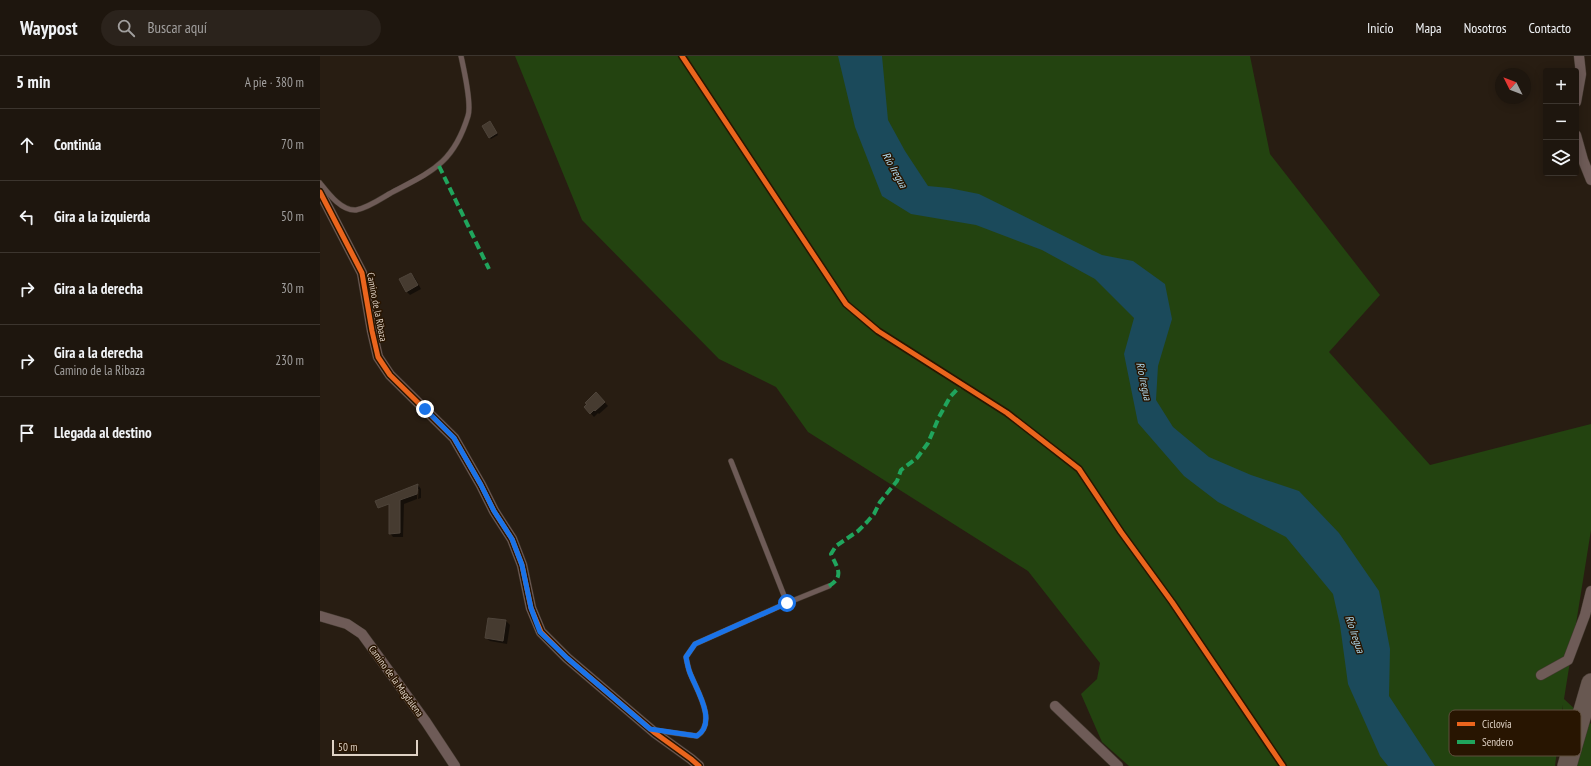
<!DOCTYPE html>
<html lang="es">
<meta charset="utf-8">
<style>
:root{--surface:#1e160e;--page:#2b231c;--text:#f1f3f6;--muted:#a19f9e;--line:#3c352e}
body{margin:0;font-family:"PT Sans Narrow",sans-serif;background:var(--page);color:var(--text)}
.controls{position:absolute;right:12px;top:12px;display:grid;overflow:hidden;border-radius:4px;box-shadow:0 2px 10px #0003}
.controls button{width:36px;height:36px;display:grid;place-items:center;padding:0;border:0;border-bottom:1px solid var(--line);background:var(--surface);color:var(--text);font:20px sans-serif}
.compass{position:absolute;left:1175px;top:12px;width:36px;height:36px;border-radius:50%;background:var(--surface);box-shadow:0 2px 10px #0003;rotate:312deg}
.scale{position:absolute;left:12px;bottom:10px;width:86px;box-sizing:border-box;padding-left:4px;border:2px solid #dfd2c5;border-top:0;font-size:11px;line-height:14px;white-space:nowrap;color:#dfd2c5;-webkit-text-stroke:3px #281501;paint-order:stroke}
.stop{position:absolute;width:12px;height:12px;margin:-9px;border:3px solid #1a73e8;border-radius:50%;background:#fff}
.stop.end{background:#1a73e8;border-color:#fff;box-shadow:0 1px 4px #0008}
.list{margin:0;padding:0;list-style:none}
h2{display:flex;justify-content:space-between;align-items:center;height:52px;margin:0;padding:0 16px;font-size:17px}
h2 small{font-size:13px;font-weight:400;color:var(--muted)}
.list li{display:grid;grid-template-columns:26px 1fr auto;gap:12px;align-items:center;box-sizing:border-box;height:72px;padding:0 16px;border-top:1px solid var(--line)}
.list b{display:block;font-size:15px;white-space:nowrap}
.list p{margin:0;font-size:13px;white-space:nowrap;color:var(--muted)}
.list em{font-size:13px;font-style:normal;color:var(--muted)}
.icon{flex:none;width:22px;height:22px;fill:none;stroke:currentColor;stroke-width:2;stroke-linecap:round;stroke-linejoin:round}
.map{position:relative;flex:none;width:1271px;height:710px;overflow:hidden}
header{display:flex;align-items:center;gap:24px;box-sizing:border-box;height:56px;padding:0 20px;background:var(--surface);border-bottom:1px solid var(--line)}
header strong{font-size:19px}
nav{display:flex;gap:22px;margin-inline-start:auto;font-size:14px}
.search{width:280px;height:36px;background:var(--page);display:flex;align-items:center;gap:10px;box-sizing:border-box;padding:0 14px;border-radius:22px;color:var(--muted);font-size:15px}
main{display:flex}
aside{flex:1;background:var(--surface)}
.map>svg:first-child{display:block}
.green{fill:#234310}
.water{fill:#1b4a5b}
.shadow{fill:#0007}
.building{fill:#463b30;stroke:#4e443a}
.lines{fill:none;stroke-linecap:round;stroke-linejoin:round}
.service-casing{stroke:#443a30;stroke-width:6}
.minor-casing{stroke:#443a30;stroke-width:11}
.motorway-casing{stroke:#443a30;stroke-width:20}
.service{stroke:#6e5b57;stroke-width:5}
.minor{stroke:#6e5b57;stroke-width:10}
.motorway{stroke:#685851;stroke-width:19}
.quiet{stroke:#20a55d;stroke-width:4;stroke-dasharray:8 4;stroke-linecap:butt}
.cycleway-casing{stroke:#281501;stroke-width:8}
.cycleway{stroke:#eb651d;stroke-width:5}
.route{stroke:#1a73e8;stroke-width:5}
.labels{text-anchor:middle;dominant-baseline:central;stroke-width:3;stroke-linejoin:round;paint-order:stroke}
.street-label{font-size:10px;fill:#dfd2c5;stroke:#281501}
.water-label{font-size:11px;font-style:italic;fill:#b1ddf2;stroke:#281501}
.key{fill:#281501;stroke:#5f4e3c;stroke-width:1}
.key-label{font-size:11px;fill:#dfd2c5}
</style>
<header>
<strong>Waypost</strong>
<div class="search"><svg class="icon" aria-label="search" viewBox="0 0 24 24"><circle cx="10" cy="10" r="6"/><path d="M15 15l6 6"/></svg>Buscar aquí</div>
<nav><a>Inicio</a><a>Mapa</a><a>Nosotros</a><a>Contacto</a></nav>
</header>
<main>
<aside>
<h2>5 min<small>A pie · 380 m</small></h2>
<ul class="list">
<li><svg class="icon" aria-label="ahead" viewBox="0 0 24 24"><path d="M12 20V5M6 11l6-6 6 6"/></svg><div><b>Continúa</b></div><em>70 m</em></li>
<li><svg class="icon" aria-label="left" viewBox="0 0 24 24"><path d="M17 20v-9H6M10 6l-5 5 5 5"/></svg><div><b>Gira a la izquierda</b></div><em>50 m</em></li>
<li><svg class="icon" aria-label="right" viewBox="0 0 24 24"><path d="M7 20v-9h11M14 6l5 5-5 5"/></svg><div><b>Gira a la derecha</b></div><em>30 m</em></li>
<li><svg class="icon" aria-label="right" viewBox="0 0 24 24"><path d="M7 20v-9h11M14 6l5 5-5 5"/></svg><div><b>Gira a la derecha</b><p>Camino de la Ribaza</p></div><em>230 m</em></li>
<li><svg class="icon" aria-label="arrive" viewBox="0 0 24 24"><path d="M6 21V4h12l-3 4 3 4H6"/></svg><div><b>Llegada al destino</b></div></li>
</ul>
</aside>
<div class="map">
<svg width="1271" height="710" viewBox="0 0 1271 710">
<rect width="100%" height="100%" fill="#281d12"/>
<!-- green -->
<path class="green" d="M195 0H930L950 98 1060 239 1009 296 1110 409 1271 368V474L1244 643 1271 668V710H1242L1243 649 1235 710H809L782 686 761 638 777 623 780 607 708 515 488 376 456 331 399 303 262 164Z"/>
<!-- water -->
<path class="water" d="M518 0H562L568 64 585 95 608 130 629 132 659 138 782 199 813 205 845 228 852 263 838 310 836 344 853 371 889 401 931 419 979 435 1019 477 1059 535 1070 593 1069 640 1115 710H1068L1060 700 1028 628 1020 569 1013 538 966 481 898 446 864 420 818 367 804 298 814 262 775 223 722 194 656 169 591 158 562 140 535 71Z"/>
<!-- shadow -->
<g class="shadow">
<path d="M171 68 178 79 171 83 169 81Z"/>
<path d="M91 218 95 222 101 233 90 239 86 235Z"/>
<path d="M276 337 288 350 279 358 278 357 274 361 265 351Z"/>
<path d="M98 429 101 433V442L98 443 99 433H97V443L84 448 83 481H73L70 477V440Z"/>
<path d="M186 565 190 569 187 588 170 585 166 582Z"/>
</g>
<!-- building -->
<g class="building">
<path d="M170 65 177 77 169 82 162 70Z"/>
<path d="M91 217 98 229 86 236 79 223Z"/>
<path d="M276 336 285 346 275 355 274 354 270 358 264 351 267 348 265 347Z"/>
<path d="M98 428 97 438 80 444V477L69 478V448L58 452 55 445Z"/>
<path d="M168 562 186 564 183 585 165 582Z"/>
</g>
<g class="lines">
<defs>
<g id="service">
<path d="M0 127C8 137 21 155 36 154 47 152 59 144 69 138 110 116 133 109 148 60 152 48 144 14 141 0"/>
<path d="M467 547 509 530"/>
<path d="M333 674 377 680C398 666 376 633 370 617 368 612 367 606 366 601L375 588 467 547 411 405"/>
</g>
<g id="minor">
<path d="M1256 46 1261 18 1259 0"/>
<path d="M1256 79 1263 104 1271 124"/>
<path d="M0 136 42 217 52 275 58 301 70 319 134 382 161 429 174 455 192 483 202 509 211 552 221 576 247 602 335 677 371 703 379 710"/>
<path d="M0 560 27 568 42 578 106 666 135 710"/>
<path d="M1221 619 1248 604 1265 559 1271 535"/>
<path d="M735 650 798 710"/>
</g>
<path id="motorway" d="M1247 710 1271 627"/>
</defs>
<!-- service casing -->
<use href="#service" class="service-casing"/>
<!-- minor casing -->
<use href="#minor" class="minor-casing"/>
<!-- motorway casing -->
<use href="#motorway" class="motorway-casing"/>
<!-- service -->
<use href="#service" class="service"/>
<!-- minor -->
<use href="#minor" class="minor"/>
<!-- motorway -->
<use href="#motorway" class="motorway"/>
<!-- quiet -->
<g class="quiet">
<path d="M119 110 169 213"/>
<path d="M509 530C525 520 517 512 511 498L516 490 538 475 547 466 554 458 560 446 577 425 581 414 597 402 608 387 619 361 630 341 642 328"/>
</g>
<defs>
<g id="cycleway">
<path d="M362 0 526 248 558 275 687 357 759 413 801 476 852 546 963 710"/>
<path d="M0 136 42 217 52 275 58 301 70 319 134 382 161 429 174 455 192 483 202 509 211 552 221 576 247 602 335 677 371 703 379 710"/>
</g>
</defs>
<!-- cycleway casing -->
<use href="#cycleway" class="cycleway-casing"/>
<!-- cycleway -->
<use href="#cycleway" class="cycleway"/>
</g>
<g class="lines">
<!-- route -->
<path class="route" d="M105 353 134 382 161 429 174 455 192 483 202 509 211 552 220 576 247 602 330 673 377 680C398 666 376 633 370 617 368 612 367 606 366 601L375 588 467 547"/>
</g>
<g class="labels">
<!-- street labels -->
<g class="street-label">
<text transform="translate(57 251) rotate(79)">Camino de la Ribaza</text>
<text transform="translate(76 625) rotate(54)">Camino de la Magdalena</text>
</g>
<!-- water labels -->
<g class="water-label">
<text transform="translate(575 114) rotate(61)">Río Iregua</text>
<text transform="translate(824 325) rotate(78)">Río Iregua</text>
<text transform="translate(1035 578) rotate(71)">Río Iregua</text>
</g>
</g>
<!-- legend -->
<rect x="1129" y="654" width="132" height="46" rx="6" class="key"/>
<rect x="1137" y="666" width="18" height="4" fill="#eb651d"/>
<rect x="1137" y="684" width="18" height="4" fill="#20a55d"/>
<g class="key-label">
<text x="1162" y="672">Ciclovía</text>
<text x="1162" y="690">Sendero</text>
</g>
</svg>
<div class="controls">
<button>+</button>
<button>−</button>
<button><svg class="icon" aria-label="layers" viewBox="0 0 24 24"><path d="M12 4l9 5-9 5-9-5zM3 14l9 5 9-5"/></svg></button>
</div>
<svg class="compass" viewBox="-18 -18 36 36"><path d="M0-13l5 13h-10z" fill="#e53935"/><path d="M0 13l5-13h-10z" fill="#a19f9e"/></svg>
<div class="scale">50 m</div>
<div class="stop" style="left:467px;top:547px"></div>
<div class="stop end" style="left:105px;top:353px"></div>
</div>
</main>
